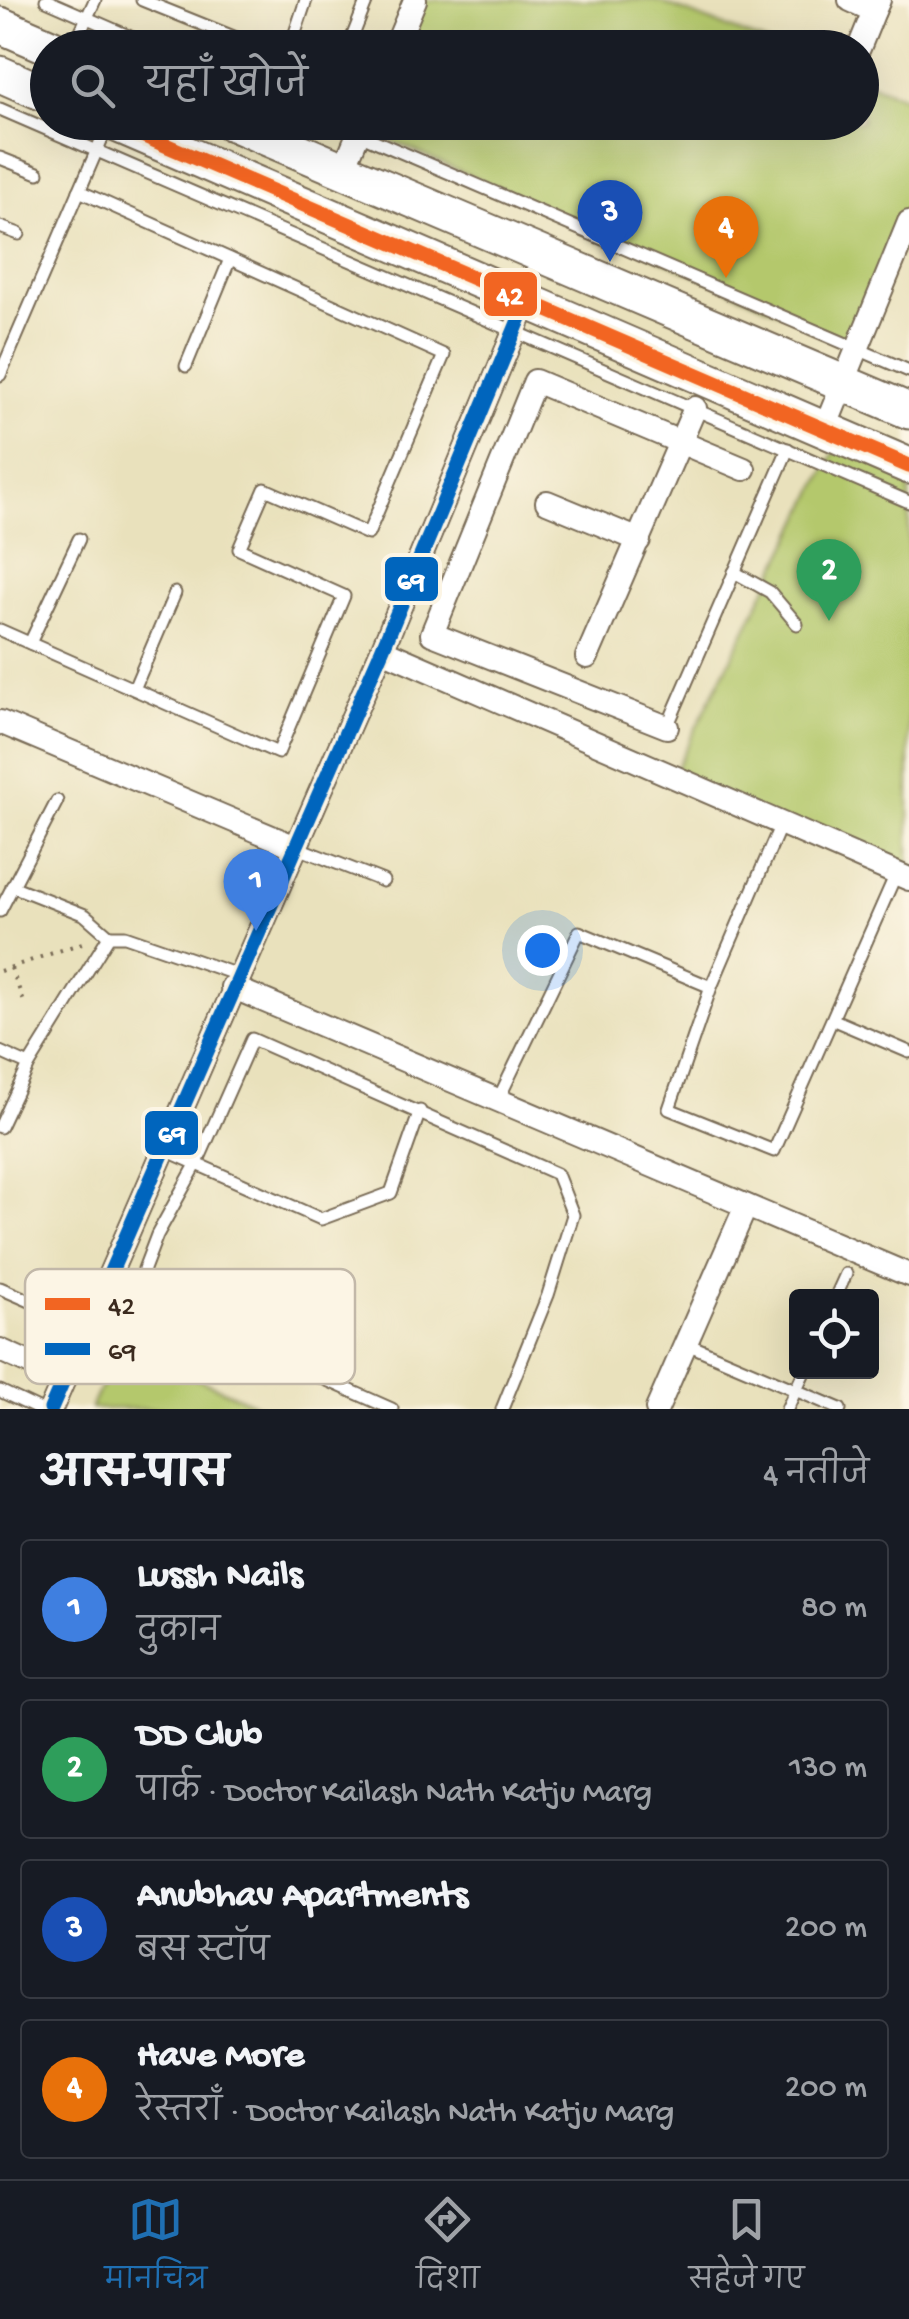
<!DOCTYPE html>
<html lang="hi">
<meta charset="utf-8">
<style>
:root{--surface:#171b24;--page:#20242c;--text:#f1f3f6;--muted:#9ea1a6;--line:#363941;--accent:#1f6fb2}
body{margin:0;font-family:"Gochi Hand","Playpen Sans Deva",sans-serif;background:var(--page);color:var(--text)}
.controls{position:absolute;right:30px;bottom:30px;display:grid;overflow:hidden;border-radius:10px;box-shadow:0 10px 40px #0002}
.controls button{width:90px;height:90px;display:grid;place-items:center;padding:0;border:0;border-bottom:2px solid var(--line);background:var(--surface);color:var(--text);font:50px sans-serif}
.you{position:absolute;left:542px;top:950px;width:35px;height:35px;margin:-25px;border:8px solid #fff;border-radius:50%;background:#1a73e8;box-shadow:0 0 0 15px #1a73e833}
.badge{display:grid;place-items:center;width:65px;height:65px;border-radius:50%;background:var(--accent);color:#fff;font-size:32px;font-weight:700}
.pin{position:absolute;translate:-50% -82px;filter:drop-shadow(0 2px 5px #0008)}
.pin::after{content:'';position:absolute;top:52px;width:35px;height:30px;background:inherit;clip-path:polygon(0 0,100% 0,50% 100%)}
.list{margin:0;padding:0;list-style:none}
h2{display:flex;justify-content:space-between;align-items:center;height:130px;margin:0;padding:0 40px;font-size:42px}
h2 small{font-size:32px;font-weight:400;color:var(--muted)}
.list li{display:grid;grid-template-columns:65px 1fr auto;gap:30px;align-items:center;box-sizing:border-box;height:140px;margin:0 20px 20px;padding:0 20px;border:2px solid var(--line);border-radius:10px}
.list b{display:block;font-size:38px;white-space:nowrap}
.list p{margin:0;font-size:32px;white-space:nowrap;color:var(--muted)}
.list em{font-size:32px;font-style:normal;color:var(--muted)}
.icon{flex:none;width:55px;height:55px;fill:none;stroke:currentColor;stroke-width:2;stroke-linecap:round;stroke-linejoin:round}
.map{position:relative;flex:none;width:909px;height:1409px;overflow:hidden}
.search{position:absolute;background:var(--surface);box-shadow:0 10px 40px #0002;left:30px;right:30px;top:30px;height:110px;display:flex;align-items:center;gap:25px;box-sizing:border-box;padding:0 35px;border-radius:55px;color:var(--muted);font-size:38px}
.sheet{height:770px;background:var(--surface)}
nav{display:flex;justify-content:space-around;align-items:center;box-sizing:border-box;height:140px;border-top:2px solid var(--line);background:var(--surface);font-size:28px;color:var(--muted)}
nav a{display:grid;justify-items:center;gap:5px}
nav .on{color:var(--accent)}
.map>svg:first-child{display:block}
.green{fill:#b4c86c;stroke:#787945;stroke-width:2.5}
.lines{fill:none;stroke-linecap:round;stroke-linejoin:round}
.service-casing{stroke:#786a55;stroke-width:15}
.minor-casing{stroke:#786a55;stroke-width:26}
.primary-casing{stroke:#786a55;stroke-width:39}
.path{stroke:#786a55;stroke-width:4;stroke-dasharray:2.5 8;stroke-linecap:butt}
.service{stroke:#fff;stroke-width:11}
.minor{stroke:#fff;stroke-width:22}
.primary{stroke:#fff;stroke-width:35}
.bus-1-casing{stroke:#fcf5e5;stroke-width:22}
.bus-2-casing{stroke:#fcf5e5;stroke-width:22}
.bus-1{stroke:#f26522;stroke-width:15}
.bus-2{stroke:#0065bd;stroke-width:15}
.key{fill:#fcf5e5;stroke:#c2b8a9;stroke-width:2.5}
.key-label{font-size:28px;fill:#3b2a1e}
.line-badge{stroke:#fcf5e5;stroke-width:4}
.badge-label{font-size:28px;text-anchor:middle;font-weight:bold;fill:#fff}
</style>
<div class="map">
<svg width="909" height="1409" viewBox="0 0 909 1409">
<rect width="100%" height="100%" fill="#fcf5e5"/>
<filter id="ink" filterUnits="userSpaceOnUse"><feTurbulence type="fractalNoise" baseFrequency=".01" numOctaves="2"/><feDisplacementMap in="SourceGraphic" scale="20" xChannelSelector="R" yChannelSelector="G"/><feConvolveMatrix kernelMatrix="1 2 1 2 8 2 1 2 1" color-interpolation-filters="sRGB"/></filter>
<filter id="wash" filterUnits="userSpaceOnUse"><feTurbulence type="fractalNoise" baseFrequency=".0048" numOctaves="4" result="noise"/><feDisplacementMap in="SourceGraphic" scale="40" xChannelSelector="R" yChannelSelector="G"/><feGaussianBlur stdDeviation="2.25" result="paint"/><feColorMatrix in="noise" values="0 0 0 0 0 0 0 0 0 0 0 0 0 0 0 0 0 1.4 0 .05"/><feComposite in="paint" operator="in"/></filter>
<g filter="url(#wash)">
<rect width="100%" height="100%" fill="#e9e1bc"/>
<!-- green -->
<g class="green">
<path d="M423 0H655L777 47 402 48Z"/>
<path d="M862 80 909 99V205L855 345 367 130 370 122H862Z"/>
<path d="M842 437 909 466V875L672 776Z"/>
<path d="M120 1345 266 1409H267H91Z"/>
</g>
</g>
<g filter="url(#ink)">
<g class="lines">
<defs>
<g id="service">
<path d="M46 0 156 48"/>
<path d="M142 0 261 48"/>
<path d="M73 48 95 0"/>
<path d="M290 48 306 0"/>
<path d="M348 48 367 0"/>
<path d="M0 109 909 502"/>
<path d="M331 122 909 371"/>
<path d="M0 158 38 173"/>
<path d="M0 227 19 234"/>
<path d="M186 366 230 259"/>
<path d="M0 375 109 122"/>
<path d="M734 572 770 592 797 624"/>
<path d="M0 630 278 753 344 596 239 549 265 489 368 534 444 355 79 191"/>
<path d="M30 643 79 539"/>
<path d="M134 689 175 593"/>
<path d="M667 727 788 449"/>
<path d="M781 824 711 987 669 1109 774 1151 896 874"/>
<path d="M293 846 383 881"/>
<path d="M12 886 85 915 109 936"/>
<path d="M0 911 57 801"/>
<path d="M109 936H125L238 975"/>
<path d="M834 1020 909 1052"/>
<path d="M0 1052 29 1065"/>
<path d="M498 1100 579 932 711 987"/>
<path d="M0 1127 29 1065 109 936"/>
<path d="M163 1149 321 1219 391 1193 420 1111"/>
<path d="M0 1288 37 1304"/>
<path d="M836 1296 846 1274"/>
<path d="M687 1344 840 1409"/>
<path d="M0 1391 38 1409"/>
<path d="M392 1409 151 1302 143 1288 144 1269 157 1235 197 1163 252 1039 557 1174 573 1215 548 1295 502 1409"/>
<path d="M787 1409 804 1372"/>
</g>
<g id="minor">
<path d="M850 0 874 11 879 0"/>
<path d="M395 48 415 0"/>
<path d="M859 48 874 11"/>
<path d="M343 170 363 122"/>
<path d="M824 430 909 222"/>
<path d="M547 502 639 540"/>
<path d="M382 650 909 879"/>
<path d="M587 657 695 408"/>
<path d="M0 722 293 846"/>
<path d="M667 727 432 634 535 381 744 469"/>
<path d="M232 987 909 1275"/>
<path d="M0 1350 64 1379"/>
<path d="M51 1409 382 650 527 301"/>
<path d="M657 1409 746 1206"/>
</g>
<g id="primary">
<path d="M0 25 53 48"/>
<path d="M0 74 48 95"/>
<path d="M112 122 909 466"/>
<path d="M230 122 909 411"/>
</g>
</defs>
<!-- service casing -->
<use href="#service" class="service-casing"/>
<!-- minor casing -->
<use href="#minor" class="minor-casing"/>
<!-- primary casing -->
<use href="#primary" class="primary-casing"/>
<!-- path -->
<g class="path">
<path d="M11 968 26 1007"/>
<path d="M0 971 85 942"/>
</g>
<!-- service -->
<use href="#service" class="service"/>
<!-- minor -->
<use href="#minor" class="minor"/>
<!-- primary -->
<use href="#primary" class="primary"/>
<defs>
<path id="bus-1" d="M112 122 909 466"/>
<path id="bus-2" d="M51 1409 382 650 527 301"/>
</defs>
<!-- bus-1 casing -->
<use href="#bus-1" class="bus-1-casing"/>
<!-- bus-2 casing -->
<use href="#bus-2" class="bus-2-casing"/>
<!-- bus-1 -->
<use href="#bus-1" class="bus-1"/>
<!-- bus-2 -->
<use href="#bus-2" class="bus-2"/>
</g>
</g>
<!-- legend -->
<rect x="25" y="1269" width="330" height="115" rx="15" class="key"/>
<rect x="45" y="1298" width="45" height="12" fill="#f26522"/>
<rect x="45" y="1343" width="45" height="12" fill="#0065bd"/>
<g class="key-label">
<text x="108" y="1314">42</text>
<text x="108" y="1359">69</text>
</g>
<g class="line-badge">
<rect x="482" y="270" width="57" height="48" rx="10" fill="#f26522"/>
<rect x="383" y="555" width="57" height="48" rx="10" fill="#0065bd"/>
<rect x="143" y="1109" width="57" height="48" rx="10" fill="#0065bd"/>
</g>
<g class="badge-label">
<text x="510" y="304">42</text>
<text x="411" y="589">69</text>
<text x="172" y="1142">69</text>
</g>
</svg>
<div class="controls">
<button><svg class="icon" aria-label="locate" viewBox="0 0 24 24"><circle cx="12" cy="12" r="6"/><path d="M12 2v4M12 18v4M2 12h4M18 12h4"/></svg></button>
</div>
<div class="you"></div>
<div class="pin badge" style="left:256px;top:931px;background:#3f7fe0">1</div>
<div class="pin badge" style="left:829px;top:621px;background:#2e9e5b">2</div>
<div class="pin badge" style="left:610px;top:262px;background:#1a4fb4">3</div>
<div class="pin badge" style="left:726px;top:278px;background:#e8710a">4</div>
<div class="search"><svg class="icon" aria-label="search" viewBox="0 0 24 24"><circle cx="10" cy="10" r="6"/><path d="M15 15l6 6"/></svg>यहाँ खोजें</div>
</div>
<section class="sheet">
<h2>आस-पास<small>4 नतीजे</small></h2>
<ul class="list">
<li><span class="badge" style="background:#3f7fe0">1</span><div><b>Lussh Nails</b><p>दुकान</p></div><em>80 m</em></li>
<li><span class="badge" style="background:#2e9e5b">2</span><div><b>DD Club</b><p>पार्क · Doctor Kailash Nath Katju Marg</p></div><em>130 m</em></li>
<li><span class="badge" style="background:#1a4fb4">3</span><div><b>Anubhav Apartments</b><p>बस स्टॉप</p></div><em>200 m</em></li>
<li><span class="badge" style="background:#e8710a">4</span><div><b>Have More</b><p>रेस्तराँ · Doctor Kailash Nath Katju Marg</p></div><em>200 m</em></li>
</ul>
</section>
<nav>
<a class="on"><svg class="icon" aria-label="map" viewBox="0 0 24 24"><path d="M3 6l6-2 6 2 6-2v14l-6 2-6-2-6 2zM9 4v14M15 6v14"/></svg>मानचित्र</a>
<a><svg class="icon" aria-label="directions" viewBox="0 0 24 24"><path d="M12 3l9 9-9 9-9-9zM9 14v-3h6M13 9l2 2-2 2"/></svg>दिशा</a>
<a><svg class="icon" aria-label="saved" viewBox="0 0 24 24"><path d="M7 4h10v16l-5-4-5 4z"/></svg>सहेजे गए</a>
</nav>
